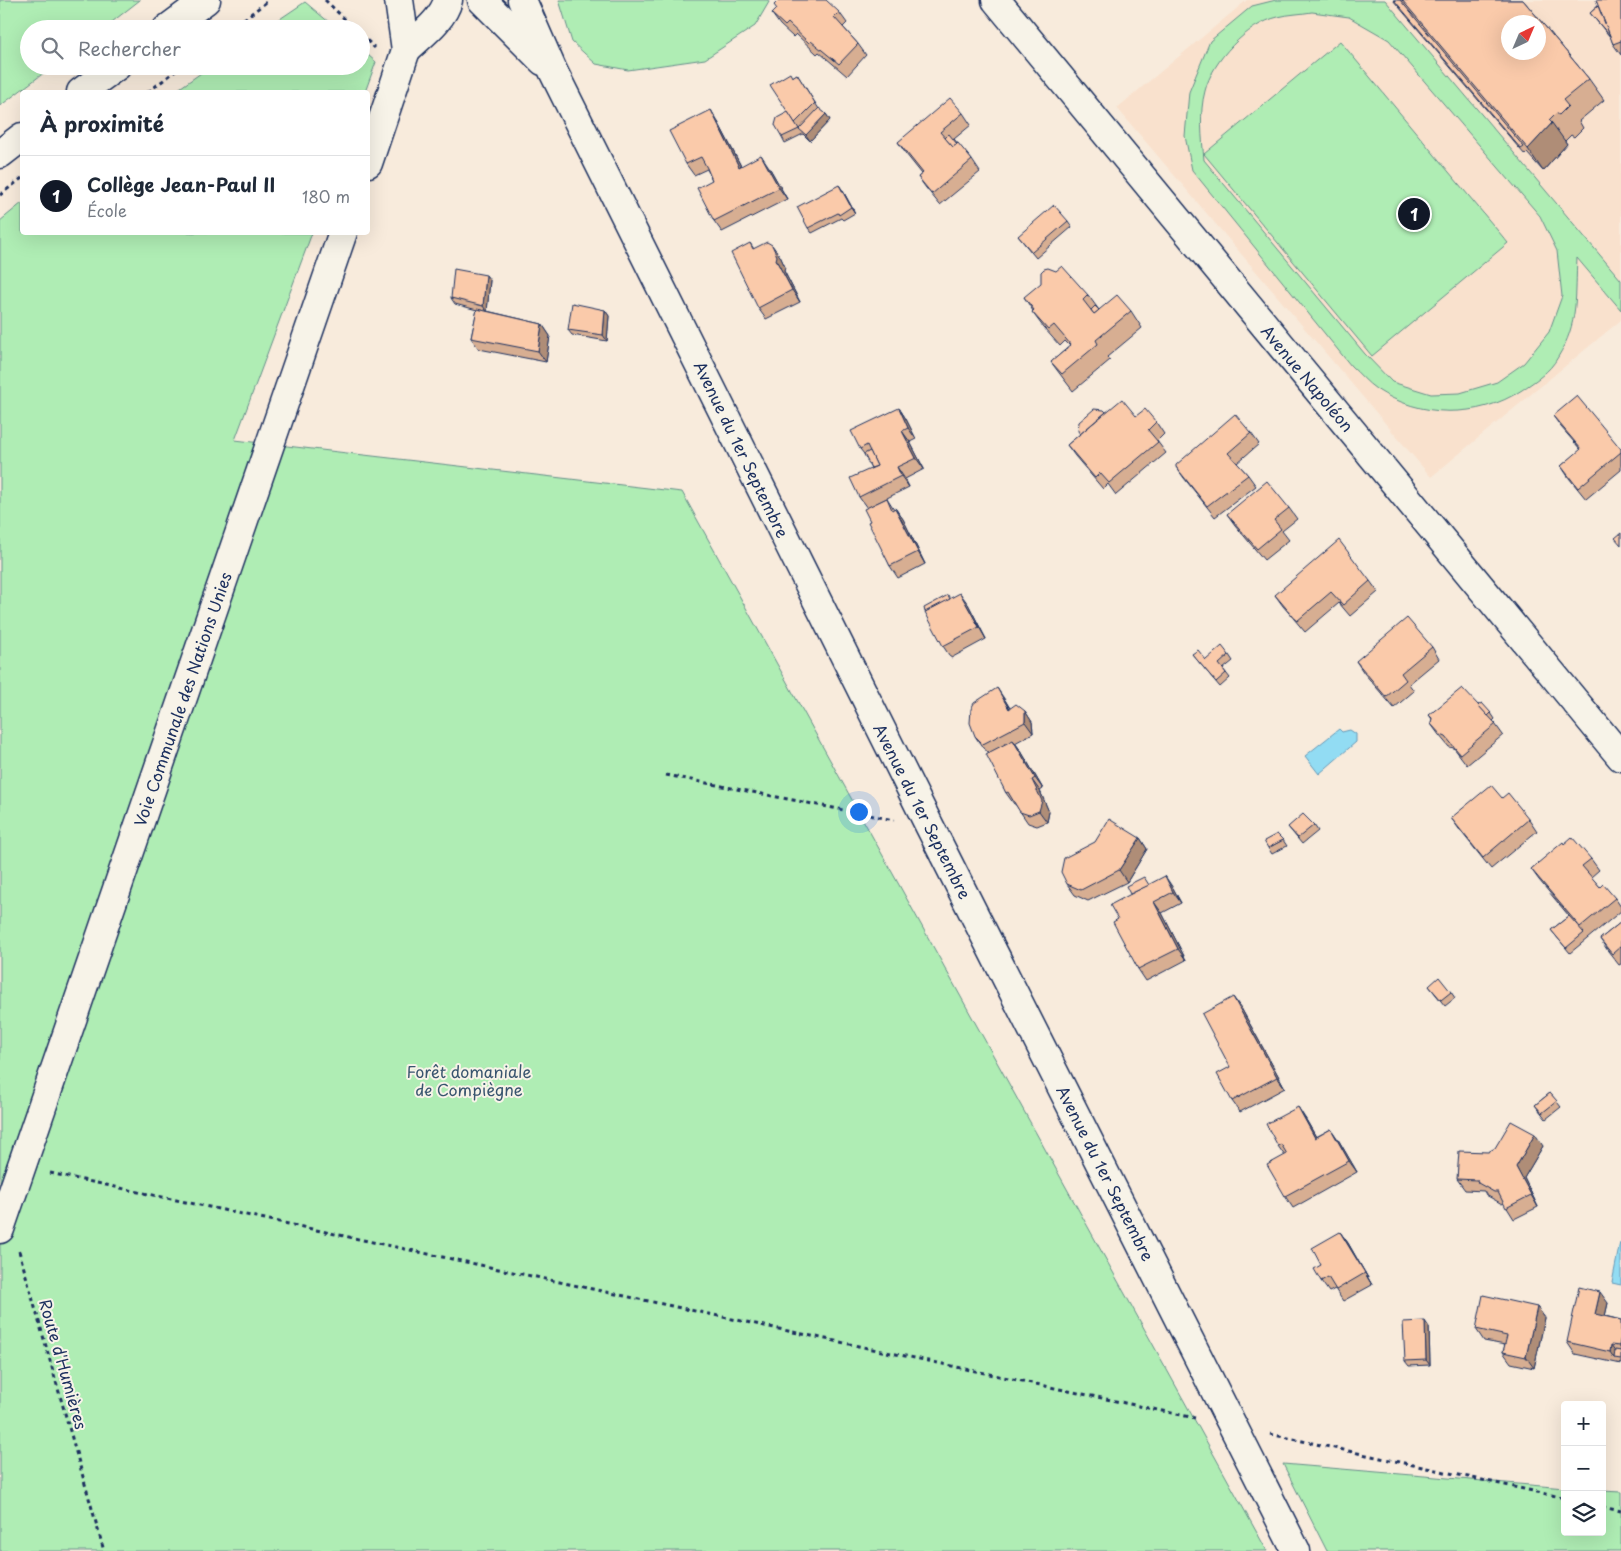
<!DOCTYPE html>
<html lang="fr">
<meta charset="utf-8">
<style>
:root{--surface:#fff;--page:#f2f2f3;--text:#1f2937;--muted:#747a83;--line:#e0e1e3;--accent:#111827}
body{margin:0;font-family:"Playpen Sans",sans-serif;background:var(--page);color:var(--text)}
.controls{position:absolute;right:15px;bottom:15px;display:grid;overflow:hidden;border-radius:5px;box-shadow:0 5px 20px #0002}
.controls button{width:45px;height:45px;display:grid;place-items:center;padding:0;border:0;border-bottom:1px solid var(--line);background:var(--surface);color:var(--text);font:25px sans-serif}
.compass{position:absolute;left:1501px;top:15px;width:45px;height:45px;border-radius:50%;background:var(--surface);box-shadow:0 5px 20px #0002;rotate:44deg}
.you{position:absolute;left:858px;top:811px;width:18px;height:18px;margin:-12px;border:4px solid #fff;border-radius:50%;background:#1a73e8;box-shadow:0 0 0 8px #1a73e833}
.badge{display:grid;place-items:center;width:32px;height:32px;border-radius:50%;background:var(--accent);color:#fff;font-size:16px;font-weight:700}
.pin{position:absolute;translate:-50% -50%;border:2px solid #fff;box-shadow:0 1px 5px #0006}
.list{margin:0;padding:0;list-style:none}
h2{display:flex;justify-content:space-between;align-items:center;height:65px;margin:0;padding:0 20px;font-size:21px}
h2 small{font-size:16px;font-weight:400;color:var(--muted)}
.list li{display:grid;grid-template-columns:32px 1fr auto;gap:15px;align-items:center;box-sizing:border-box;height:80px;padding:0 20px;border-top:1px solid var(--line)}
.list b{display:block;font-size:19px;white-space:nowrap}
.list p{margin:0;font-size:16px;white-space:nowrap;color:var(--muted)}
.list em{font-size:16px;font-style:normal;color:var(--muted)}
.icon{flex:none;width:28px;height:28px;fill:none;stroke:currentColor;stroke-width:2;stroke-linecap:round;stroke-linejoin:round}
.map{position:relative;flex:none;width:1621px;height:1551px;overflow:hidden}
.search{position:absolute;background:var(--surface);box-shadow:0 5px 20px #0002;left:20px;top:20px;width:350px;height:55px;display:flex;align-items:center;gap:12px;box-sizing:border-box;padding:0 18px;border-radius:28px;color:var(--muted);font-size:19px}
.panel{position:absolute;background:var(--surface);box-shadow:0 5px 20px #0002;left:20px;top:90px;width:350px;height:145px;border-radius:5px}
.map>svg:first-child{display:block}
.built{fill:#f9e1cd;fill-rule:evenodd}
.green{fill:#afedb4;stroke:#658e89;fill-rule:evenodd}
.water{fill:#92dcf3;stroke:#6297b7}
.lines{fill:none;stroke-linecap:round;stroke-linejoin:round}
.street-casing{stroke:#1b2f5e;stroke-width:31}
.secondary-casing{stroke:#1b2f5e;stroke-width:31}
.primary-casing{stroke:#1b2f5e;stroke-width:31}
.path{stroke:#1b2f5e;stroke-width:3;stroke-dasharray:4 4;stroke-linecap:butt}
.street{stroke:#f7f3e8;stroke-width:28}
.secondary{stroke:#f7f3e8;stroke-width:28}
.primary{stroke:#f7f3e8;stroke-width:28}
.wall{fill:#d7ae92;stroke:#1b2f5e}
.shaded-wall{fill:#af8d77;stroke:#1b2f5e}
.building{fill:#facaaa;stroke:#1b2f5e;fill-rule:evenodd}
.labels{text-anchor:middle;dominant-baseline:central;stroke-width:4;stroke-linejoin:round;paint-order:stroke}
.street-label{font-size:16px;fill:#1b2f5e;stroke:#f7f3e8}
.park-label{font-size:16px;fill:#39556f;stroke:#f7f3e8}
</style>
<div class="map">
<svg width="1621" height="1551" viewBox="0 0 1621 1551">
<rect width="100%" height="100%" fill="#f8ebdc"/>
<filter id="ink" filterUnits="userSpaceOnUse"><feTurbulence type="fractalNoise" baseFrequency=".02" numOctaves="2"/><feDisplacementMap in="SourceGraphic" scale="10" xChannelSelector="R" yChannelSelector="G"/><feConvolveMatrix kernelMatrix="1 2 1 2 8 2 1 2 1" color-interpolation-filters="sRGB"/></filter>
<g filter="url(#ink)">
<!-- built -->
<path class="built" d="M1247 0H1621V320L1431 477 1117 108ZM1508 22H1538V52H1508Z"/>
<!-- green -->
<g class="green">
<path d="M0 0H140L103 29H29V66H53L0 106Z"/>
<path d="M559 0H768L769 2 755 26 705 59 628 70 596 64 572 42Z"/>
<path d="M1276 0H1385L1621 280V310L1577 258C1575 296 1579 323 1558 357 1550 372 1535 381 1522 390 1478 419 1420 418 1376 389 1367 383 1359 373 1351 366L1192 170 1185 136 1189 92 1210 41 1252 6ZM1312 12 1349 17 1389 40 1540 216 1557 251 1562 296 1549 332 1524 363 1497 382 1460 393 1431 394 1392 382 1365 354 1204 160C1202 138 1199 113 1205 91 1212 61 1247 24 1278 17 1289 14 1301 14 1312 12Z"/>
<path d="M305 2 337 29H265Z"/>
<path d="M1340 41 1508 243 1372 356 1204 154Z"/>
<path d="M361 49 376 62 365 92H174L211 66H361Z"/>
<path d="M22 203V232L312 233 235 440 682 492 1267 1551H0V221Z"/>
<path d="M1283 1464 1565 1488V1532H1602V1491L1621 1492V1551H1327Z"/>
</g>
<!-- water -->
<g class="water">
<path d="M1339 729 1342 732 1350 730 1356 734V742L1319 774 1305 756Z"/>
<path d="M1620 1242 1621 1243V1285L1612 1283Z"/>
</g>
<g class="lines">
<defs>
<path id="street" d="M996 0 1621 757"/>
<g id="secondary">
<path d="M406 50C420 36 443 20 448 0"/>
<path d="M368 163 406 50 399 0"/>
<path d="M0 1229 343 232"/>
</g>
<g id="primary">
<path d="M482 0 543 61"/>
<path d="M522 0 553 71 930 827 1296 1551"/>
<path d="M167 29 206 0"/>
<path d="M81 92 117 66"/>
<path d="M0 154 22 137"/>
</g>
</defs>
<!-- street casing -->
<use href="#street" class="street-casing"/>
<!-- secondary casing -->
<use href="#secondary" class="secondary-casing"/>
<!-- primary casing -->
<use href="#primary" class="primary-casing"/>
<!-- path -->
<g class="path">
<path d="M325 0 355 29"/>
<path d="M231 29 269 0"/>
<path d="M361 35 375 48"/>
<path d="M148 92 182 66"/>
<path d="M0 195 22 178"/>
<path d="M666 775 894 820"/>
<path d="M50 1173 1195 1418"/>
<path d="M19 1251 104 1551"/>
<path d="M1270 1434 1565 1498"/>
<path d="M1602 1507 1621 1511"/>
</g>
<!-- street -->
<use href="#street" class="street"/>
<!-- secondary -->
<use href="#secondary" class="secondary"/>
<!-- primary -->
<use href="#primary" class="primary"/>
</g>
<!-- wall -->
<g class="wall">
<path d="M1393 0H1523L1589 79 1604 100 1579 121 1583 128 1574 137 1571 135 1565 141 1567 144 1543 171 1527 153 1525 155Z"/>
<path d="M1621 0V55L1613 44 1611 38 1590 13 1598 6Z"/>
<path d="M839 12 847 23 843 27 858 44 866 55 847 76 819 52 817 54 796 34 793 37 780 25 772 14Z"/>
<path d="M797 74 819 109 826 114 830 120 810 141 803 134 785 143 782 137 788 112 793 77Z"/>
<path d="M963 113 971 125 954 139 972 160 980 172 940 205 926 188 918 177 922 174 906 154 898 142Z"/>
<path d="M718 122 741 166 769 167 787 199 722 232 714 221 712 180 707 169 694 175 686 164Z"/>
<path d="M839 185 843 191 855 213 843 220 841 218 812 233 808 228Z"/>
<path d="M1068 221 1072 227 1036 258 1018 236Z"/>
<path d="M750 243 754 249 780 256 785 267 784 271 800 302 766 319 758 308Z"/>
<path d="M490 280 487 311 542 324 550 336 546 362 479 349 471 338 477 310 455 304 451 298Z"/>
<path d="M1088 295 1099 310 1131 311 1142 328 1107 357 1110 360 1073 391 1063 378 1051 362 1070 346 1065 341 1060 346 1044 328 1032 312 1033 311 1024 297Z"/>
<path d="M605 310 609 316 607 341 572 335 568 330Z"/>
<path d="M899 408 906 419 916 439 910 442 924 469 905 479 909 487 867 508 859 497 871 468 864 454 860 449Z"/>
<path d="M1106 412 1136 416 1156 422 1164 434 1157 441 1166 453 1116 495 1108 484 1103 489 1075 456 1067 445Z"/>
<path d="M1553 416 1621 449V470L1586 499 1569 478 1561 466 1581 450 1561 427Z"/>
<path d="M1251 433 1259 444 1237 463 1248 475 1256 486 1215 517 1184 478 1176 467Z"/>
<path d="M887 498 894 509 895 508 903 519 925 564 898 578 890 566 870 521Z"/>
<path d="M1289 508 1297 519 1282 531 1289 540 1264 560 1235 525 1227 514Z"/>
<path d="M1370 581 1378 592 1350 616 1339 603 1305 632 1283 606 1275 595Z"/>
<path d="M951 598 968 604 986 639 951 658 943 646Z"/>
<path d="M1432 647 1439 659 1409 684 1414 691 1394 708 1364 673 1356 661Z"/>
<path d="M1192 654 1206 660 1229 655 1233 661 1223 669 1230 678 1220 687Z"/>
<path d="M1005 700 1010 708 1025 711 1032 722 1033 733 1015 743 1021 751 1043 789 1040 791 1049 812 1047 822 1037 826 1028 823 1015 804H1014L1006 793 989 753 983 748 975 736Z"/>
<path d="M1478 705 1491 713 1495 719 1493 721 1503 735 1467 765 1454 748 1449 747 1439 735 1431 724 1432 719 1429 715Z"/>
<path d="M1502 798 1529 819 1537 831 1491 869 1459 829 1451 818Z"/>
<path d="M1314 825 1318 831 1302 844 1288 827Z"/>
<path d="M1140 838 1147 849 1127 882 1088 901 1075 895 1067 884Z"/>
<path d="M1283 840 1287 846 1272 854 1268 848Z"/>
<path d="M1564 844 1591 859 1599 870 1591 877 1600 887 1615 898 1621 907V911L1570 953 1551 930 1569 916 1539 880 1531 869Z"/>
<path d="M1150 884 1173 888 1181 903 1162 913 1186 960 1146 981 1138 969 1118 919Z"/>
<path d="M1621 922V964L1619 965 1608 951 1600 939Z"/>
<path d="M1429 986 1451 992 1455 998 1445 1006Z"/>
<path d="M1241 1008 1285 1088 1240 1112 1232 1101 1230 1067Z"/>
<path d="M1550 1093 1561 1107 1546 1119 1535 1105Z"/>
<path d="M1305 1118 1316 1137 1331 1129 1339 1141 1357 1172 1293 1208 1285 1196V1156L1278 1146Z"/>
<path d="M1543 1146 1524 1178 1538 1207 1514 1219 1504 1203 1502 1204 1486 1195 1484 1191 1465 1190 1457 1179 1488 1152Z"/>
<path d="M1340 1232 1348 1243 1372 1285 1343 1301 1335 1289 1329 1292 1321 1281V1265Z"/>
<path d="M1608 1303 1605 1316 1621 1320V1364L1575 1354 1567 1342Z"/>
<path d="M1537 1307 1545 1318 1534 1368 1511 1363 1503 1352 1505 1345 1484 1341 1476 1329Z"/>
<path d="M1429 1327 1430 1365 1409 1366 1405 1361Z"/>
</g>
<!-- shaded-wall -->
<g class="shaded-wall">
<path d="M711 110 718 122 747 178 739 167Z"/>
<path d="M826 114 830 120 810 141 806 135Z"/>
<path d="M1552 123 1567 144 1543 171 1528 149Z"/>
<path d="M761 155 769 167 787 199 779 188Z"/>
<path d="M839 185 843 191 855 213 851 207Z"/>
<path d="M772 245 780 256 785 267 784 271 800 302 792 290 776 260Z"/>
<path d="M486 275 490 280 487 312 483 306Z"/>
<path d="M605 310 609 316 607 341 603 335Z"/>
<path d="M542 324 550 336 546 362 538 351Z"/>
<path d="M899 408 906 419 916 439 908 428Z"/>
<path d="M902 431 910 442 924 469 916 458Z"/>
<path d="M897 467 905 479 909 487 901 476Z"/>
<path d="M895 508 903 519 925 564 918 552Z"/>
<path d="M960 593 968 604 986 639 979 627Z"/>
<path d="M997 688 1005 700 1016 720 1009 709Z"/>
<path d="M1025 711 1032 722 1033 733 1025 722Z"/>
<path d="M1013 740 1021 751 1043 789 1035 778Z"/>
<path d="M1032 780 1040 791 1049 812 1047 822 1039 811Z"/>
<path d="M1140 838 1147 849 1127 882 1119 870Z"/>
<path d="M1165 876 1173 888 1181 903 1173 892Z"/>
<path d="M1154 902 1162 913 1186 960 1178 949Z"/>
<path d="M1233 997 1241 1008 1285 1088 1277 1077Z"/>
<path d="M1298 1107 1305 1118 1323 1149 1315 1138Z"/>
<path d="M1331 1129 1339 1141 1357 1172 1349 1161Z"/>
<path d="M1535 1134 1543 1146 1524 1178 1538 1207 1531 1195 1516 1167Z"/>
<path d="M1340 1232 1348 1243 1372 1285 1365 1273Z"/>
<path d="M1600 1292 1608 1303 1603 1325 1595 1314Z"/>
<path d="M1537 1307 1545 1318 1534 1368 1526 1357Z"/>
<path d="M1425 1321 1429 1327 1430 1365 1426 1360Z"/>
<path d="M1621 1336V1349L1619 1346Z"/>
<path d="M1611 1345 1619 1356 1614 1358 1610 1352Z"/>
</g>
<!-- building -->
<g class="building">
<path d="M779 0H826L839 12 834 17 858 44 839 64 811 41 809 43 788 23 785 26 772 14 777 9 774 5Z"/>
<path d="M1394 0H1400L1524 147 1521 149Z"/>
<path d="M1402 0H1523L1589 79 1563 100 1568 106 1559 115 1556 113 1549 120 1552 123 1528 149ZM1508 22H1538V52H1508Z"/>
<path d="M1596 0H1621V41L1613 44Z"/>
<path d="M1598 6 1610 36 1590 13Z"/>
<path d="M790 73 792 77 797 74 815 103 795 123 770 85Z"/>
<path d="M950 98 963 113 940 132 953 147 958 143 972 160 932 194 918 177 923 173 898 142Z"/>
<path d="M819 108 826 114 806 135 799 129Z"/>
<path d="M711 110 739 167 761 155 779 188 714 221 697 188 712 180 707 168 701 157 686 164 669 131Z"/>
<path d="M788 112 799 129 782 137 775 125 777 118Z"/>
<path d="M949 134 957 144 953 147 945 138Z"/>
<path d="M839 185 851 207 839 215 838 213 808 228 797 207Z"/>
<path d="M1054 205 1068 221 1032 252 1018 236Z"/>
<path d="M767 242 772 245 777 256 776 260 792 290 758 308 731 253 750 243 753 249Z"/>
<path d="M1062 266 1088 295 1083 300 1094 314 1117 295 1131 311 1096 340 1098 344 1062 374 1051 362 1071 345 1054 325 1048 330 1032 312 1034 310 1024 297 1041 283V272L1044 269 1048 268 1056 271Z"/>
<path d="M454 269 486 275 483 306 451 298Z"/>
<path d="M572 303 605 310 603 335 568 330Z"/>
<path d="M1095 306 1099 310 1094 314 1091 310Z"/>
<path d="M477 309 542 324 538 351 471 338Z"/>
<path d="M1577 396 1621 449V452L1578 488 1561 466 1581 449 1553 416Z"/>
<path d="M1122 399 1136 416 1145 409 1156 422 1148 430 1158 442 1109 483 1100 473 1095 478 1067 445Z"/>
<path d="M899 408 908 428 902 431 916 458 897 467 901 476 859 497 850 478 877 466 867 445 860 449 851 431Z"/>
<path d="M1094 409 1104 410 1106 412 1080 434 1078 431 1079 422Z"/>
<path d="M1235 414 1251 433 1228 453 1248 475 1207 506 1176 467V465Z"/>
<path d="M870 451 877 466 871 468 864 454Z"/>
<path d="M1267 481 1289 508 1274 520 1281 529 1257 549 1227 514Z"/>
<path d="M887 498 892 510 895 508 918 552 890 566 868 522 870 521 864 509Z"/>
<path d="M1621 533V545L1615 538Z"/>
<path d="M1339 540 1370 581 1343 605 1331 592 1297 621 1275 595Z"/>
<path d="M960 593 979 627 943 646 925 612Z"/>
<path d="M948 595 950 599 925 612 924 608Z"/>
<path d="M1407 618 1432 647 1401 673 1406 680 1386 697 1356 661Z"/>
<path d="M1222 646 1229 655 1219 664 1226 673 1216 682 1192 654 1198 650 1206 660Z"/>
<path d="M997 688 1009 709 1016 704 1025 711V722L983 744 975 736 970 723 971 709 974 703Z"/>
<path d="M1462 688 1496 724 1460 754 1446 737 1441 735 1431 724 1432 718 1429 715Z"/>
<path d="M1482 703 1491 713 1488 716 1478 705Z"/>
<path d="M1013 740 1035 778 1032 780 1042 801 1039 811 1029 815 1020 812 1008 792 1006 793 986 754Z"/>
<path d="M1491 785 1502 798 1508 793 1529 819 1483 858 1451 818Z"/>
<path d="M1303 814 1314 825 1298 838 1288 827Z"/>
<path d="M1109 819 1140 838 1119 870 1081 890 1067 884 1061 872 1064 858 1095 842Z"/>
<path d="M1277 834 1283 840 1268 848 1264 841Z"/>
<path d="M1572 837 1591 859 1582 866 1600 887 1603 884 1615 898 1580 927 1531 869 1563 842 1564 844Z"/>
<path d="M1165 876 1173 892 1154 902 1178 949 1138 969 1113 922 1118 919 1110 905Z"/>
<path d="M1144 877 1149 885 1130 894 1126 886Z"/>
<path d="M1569 916 1584 933 1566 948 1551 930Z"/>
<path d="M1621 922V946L1612 954 1600 939Z"/>
<path d="M1439 977 1451 992 1441 1000 1429 986Z"/>
<path d="M1233 997 1277 1077 1232 1101 1217 1074 1230 1067 1202 1014Z"/>
<path d="M1550 1093 1557 1101 1542 1113 1535 1105Z"/>
<path d="M1298 1107 1315 1138 1331 1129 1349 1161 1285 1196 1267 1165 1287 1154 1281 1144 1278 1146 1266 1124Z"/>
<path d="M1511 1121 1535 1134 1516 1167 1531 1195 1506 1208 1498 1192H1494L1478 1183 1477 1180 1457 1179 1459 1151 1488 1152 1495 1148Z"/>
<path d="M1340 1232 1365 1273 1336 1290 1328 1277 1321 1281 1314 1269 1321 1265 1312 1248Z"/>
<path d="M1579 1287 1600 1292 1595 1314 1621 1320V1336L1619 1346 1611 1345 1610 1352 1567 1342Z"/>
<path d="M1483 1295 1537 1307 1526 1357 1503 1352 1507 1336 1476 1329Z"/>
<path d="M1425 1321 1426 1360 1405 1361 1403 1322Z"/>
<path d="M1615 1350 1621 1351V1359L1614 1358Z"/>
</g>
</g>
<g class="labels">
<!-- street labels -->
<g class="street-label">
<text transform="translate(1308 378) rotate(50)">Avenue Napoléon</text>
<text transform="translate(742 449) rotate(64)">Avenue du 1er Septembre</text>
<text transform="translate(182 699) rotate(-71)">Voie Communale des Nations Unies</text>
<text transform="translate(923 811) rotate(63)">Avenue du 1er Septembre</text>
<text transform="translate(1106 1173) rotate(63)">Avenue du 1er Septembre</text>
<text transform="translate(64 1364) rotate(74)">Route d'Humières</text>
</g>
<!-- park labels -->
<g class="park-label">
<text x="469" y="1071">Forêt domaniale<tspan x="469" dy="18">de Compiègne</tspan></text>
</g>
</g>
</svg>
<div class="controls">
<button>+</button>
<button>−</button>
<button><svg class="icon" aria-label="layers" viewBox="0 0 24 24"><path d="M12 4l9 5-9 5-9-5zM3 14l9 5 9-5"/></svg></button>
</div>
<svg class="compass" viewBox="-18 -18 36 36"><path d="M0-13l5 13h-10z" fill="#e53935"/><path d="M0 13l5-13h-10z" fill="#747a83"/></svg>
<div class="you"></div>
<div class="pin badge" style="left:1414px;top:214px">1</div>
<div class="search"><svg class="icon" aria-label="search" viewBox="0 0 24 24"><circle cx="10" cy="10" r="6"/><path d="M15 15l6 6"/></svg>Rechercher</div>
<section class="panel">
<h2>À proximité<small></small></h2>
<ul class="list">
<li><span class="badge">1</span><div><b>Collège Jean-Paul II</b><p>École</p></div><em>180 m</em></li>
</ul>
</section>
</div>
